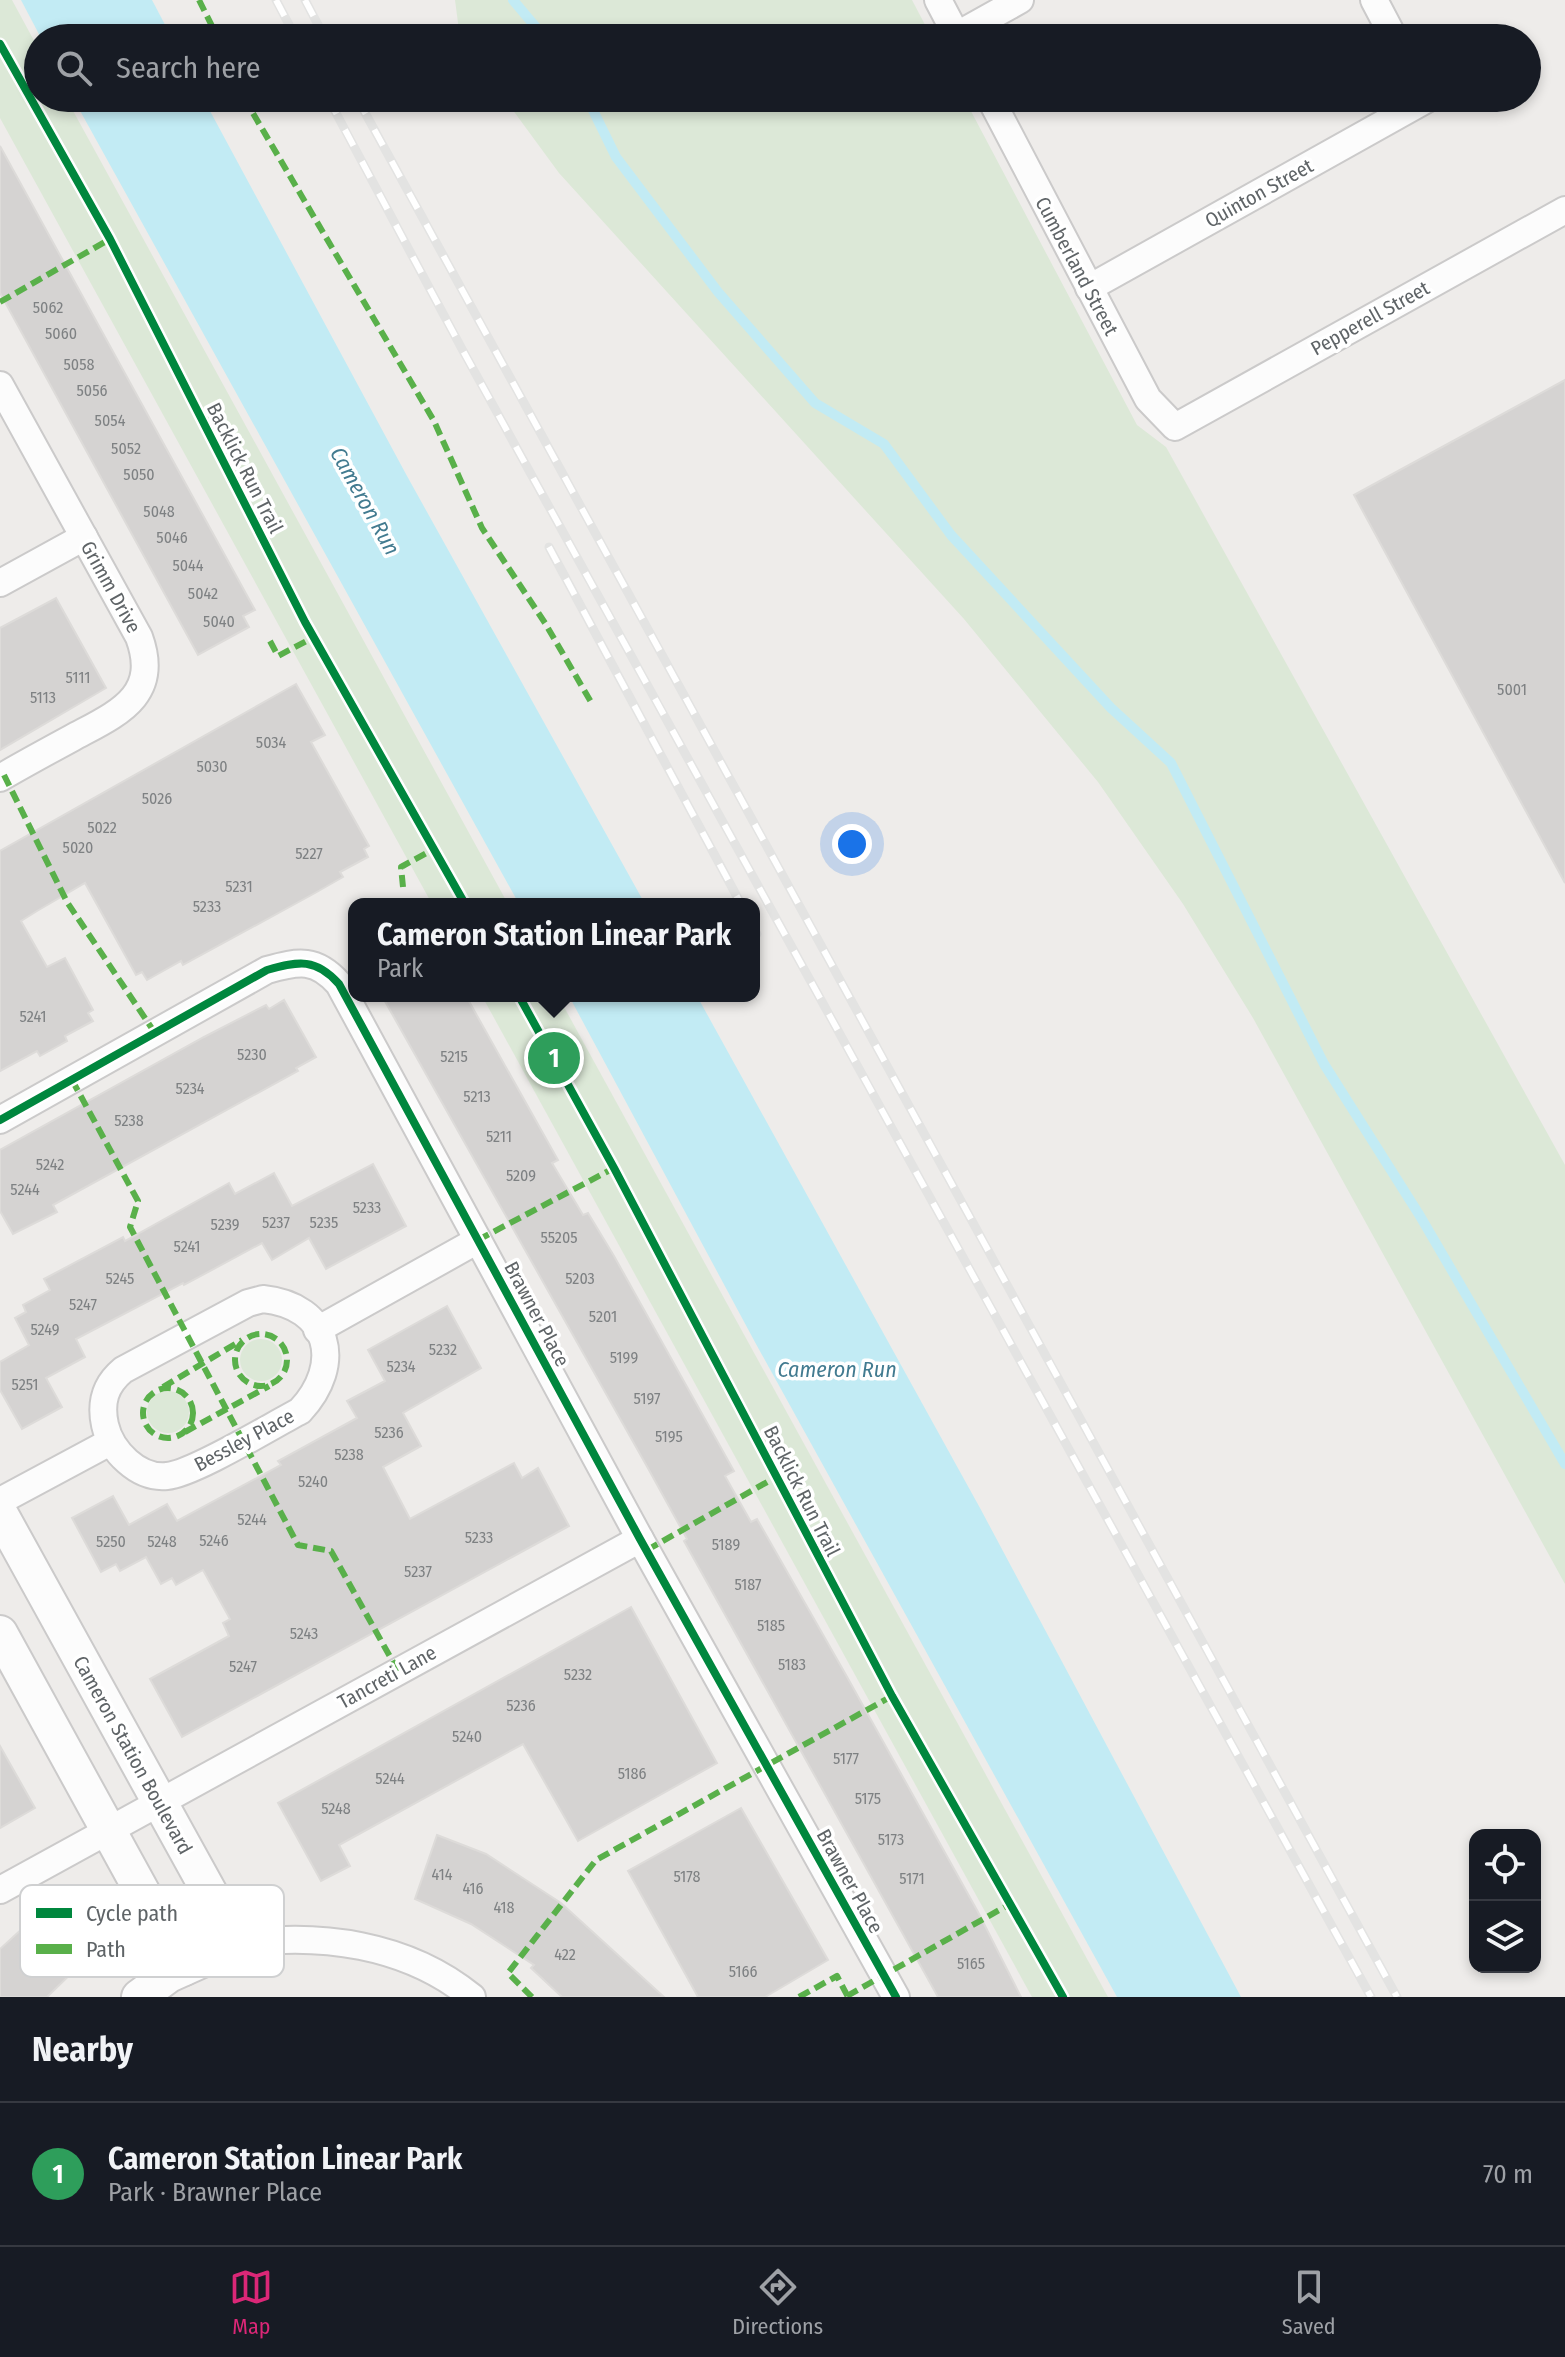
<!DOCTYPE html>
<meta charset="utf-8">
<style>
:root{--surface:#171b24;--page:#242831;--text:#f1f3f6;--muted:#9ea1a6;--line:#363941;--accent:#db2777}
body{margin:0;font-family:"Fira Sans Condensed",sans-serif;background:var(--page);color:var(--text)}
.controls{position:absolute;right:24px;bottom:24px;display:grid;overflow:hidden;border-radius:16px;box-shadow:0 4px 12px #0003}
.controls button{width:72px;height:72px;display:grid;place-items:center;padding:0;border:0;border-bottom:2px solid var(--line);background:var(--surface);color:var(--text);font:40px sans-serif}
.you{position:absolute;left:852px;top:844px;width:28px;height:28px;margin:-20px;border:6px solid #fff;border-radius:50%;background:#1a73e8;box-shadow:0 0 0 12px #1a73e833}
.badge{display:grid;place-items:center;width:52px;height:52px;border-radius:50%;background:var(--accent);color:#fff;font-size:26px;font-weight:700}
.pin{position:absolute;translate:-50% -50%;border:4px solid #fff;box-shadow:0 2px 8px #0006}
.popup{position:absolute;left:348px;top:898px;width:412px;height:104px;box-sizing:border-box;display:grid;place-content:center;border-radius:16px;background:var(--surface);filter:drop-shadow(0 2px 6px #0005);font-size:26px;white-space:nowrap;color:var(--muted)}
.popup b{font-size:30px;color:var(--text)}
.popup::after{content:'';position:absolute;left:50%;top:100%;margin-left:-16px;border:16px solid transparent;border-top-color:var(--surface)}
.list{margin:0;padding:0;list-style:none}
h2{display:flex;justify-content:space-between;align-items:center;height:104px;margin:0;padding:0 32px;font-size:34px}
h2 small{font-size:26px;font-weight:400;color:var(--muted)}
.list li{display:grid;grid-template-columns:52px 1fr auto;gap:24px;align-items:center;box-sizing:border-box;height:144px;padding:0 32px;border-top:2px solid var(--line)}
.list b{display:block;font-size:30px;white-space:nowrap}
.list p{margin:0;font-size:26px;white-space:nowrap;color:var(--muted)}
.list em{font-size:26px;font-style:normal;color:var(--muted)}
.icon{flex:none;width:44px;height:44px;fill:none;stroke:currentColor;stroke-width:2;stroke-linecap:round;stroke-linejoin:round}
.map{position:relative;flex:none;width:1565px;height:1997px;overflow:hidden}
.search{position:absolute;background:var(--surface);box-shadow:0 4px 12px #0003;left:24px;right:24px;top:24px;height:88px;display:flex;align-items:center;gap:20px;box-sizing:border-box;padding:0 28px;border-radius:44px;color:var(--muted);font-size:30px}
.sheet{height:248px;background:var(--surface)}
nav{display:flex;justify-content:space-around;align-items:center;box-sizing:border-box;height:112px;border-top:2px solid var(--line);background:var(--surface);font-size:22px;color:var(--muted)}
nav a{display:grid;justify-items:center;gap:4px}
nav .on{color:var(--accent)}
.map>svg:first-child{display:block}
.green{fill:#dce8d7}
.water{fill:#c2ebf4}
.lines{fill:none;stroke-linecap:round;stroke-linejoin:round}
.stream{stroke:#c2ebf4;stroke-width:10}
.building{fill:#d5d3d2;stroke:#dddbd9;stroke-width:2}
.minor-casing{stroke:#cbcaca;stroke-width:30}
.tertiary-casing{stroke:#cbcaca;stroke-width:38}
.minor{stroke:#fcfcfc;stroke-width:26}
.tertiary{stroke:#fcfcfc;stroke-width:34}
.rail-casing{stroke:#e3e3e2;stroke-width:9}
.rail{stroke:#fff;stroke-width:6;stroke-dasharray:18;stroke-linecap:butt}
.quiet{stroke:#59b04a;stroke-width:6;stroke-dasharray:12 6;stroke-linecap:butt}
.cycleway-casing{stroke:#fff;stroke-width:13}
.cycleway{stroke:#00873e;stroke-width:8}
.labels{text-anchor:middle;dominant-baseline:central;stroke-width:7;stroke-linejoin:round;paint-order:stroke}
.number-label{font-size:16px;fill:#7e8183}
.street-label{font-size:20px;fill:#5f6467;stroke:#fff}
.water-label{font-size:22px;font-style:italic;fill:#427b90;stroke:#fff}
.key{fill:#fff;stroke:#cfd0d1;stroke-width:2}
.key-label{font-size:22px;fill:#5f6467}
</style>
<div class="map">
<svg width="1565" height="1997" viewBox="0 0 1565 1997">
<rect width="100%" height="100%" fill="#eeecea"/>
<!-- green -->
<g class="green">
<path d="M0 0H12L38 48V98H66L508 904H432L0 118Z"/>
<path d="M455 0H912L932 38H460Z"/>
<path d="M504 98H964L1137 425 1166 447 1565 1165V1584L1253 1018 1183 904 1098 782 964 619 559 173Z"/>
<path d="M482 996H558L1108 1997H1032Z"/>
<circle cx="261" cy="1360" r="21"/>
<circle cx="168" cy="1412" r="21"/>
</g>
<!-- water -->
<g class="water">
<path d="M21 0H152L172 38H41Z"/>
<path d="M73 98H203L407 476 645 904H519Z"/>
<path d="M569 996H697L980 1508 1241 1997H1117L756 1344Z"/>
</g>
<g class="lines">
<!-- stream -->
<g class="stream">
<path d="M513 0 545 38"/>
<path d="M587 98 616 157 718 292 815 403 884 444 951 535 1111 708 1171 763 1324 1064 1420 1216 1565 1464"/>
</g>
</g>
<!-- building -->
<g class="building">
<path d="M0 146 255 610 243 616 249 627 198 655 0 293Z"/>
<path d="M1565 380V883L1354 495Z"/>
<path d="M56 598 106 688 0 750V628Z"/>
<path d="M296 684 325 735 311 742 369 846 364 849 368 857 340 872 343 877 315 893 183 965 181 961 147 980 142 972 136 975 85 883 37 911 21 921 47 967 65 958 93 1010 88 1013 93 1021 65 1036 67 1041 40 1056 37 1051 0 1071V851Z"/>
<path d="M382 996H466L558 1160 552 1163 583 1215 588 1213 614 1256 734 1471 725 1476 751 1522 757 1519 846 1675 978 1912 1021 1997H938L684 1541 687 1539 649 1470Z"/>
<path d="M284 1000 316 1057 296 1068 298 1071 53 1205 57 1212 13 1234 0 1211V1150L204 1037 266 1005 269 1009Z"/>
<path d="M373 1164 406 1226 326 1269 309 1238 272 1260 262 1243 184 1285 183 1283 76 1339 85 1357 46 1378 62 1407 22 1429 0 1390V1362L29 1345 15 1318 26 1312 23 1305 50 1290 44 1279 123 1237 125 1241 229 1183 235 1194 274 1173 292 1206Z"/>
<path d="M447 1306 481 1368 403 1413 421 1446 383 1467 410 1519 514 1463 522 1478 538 1468 569 1526 182 1737 150 1679 229 1636 223 1623 230 1619 203 1570 176 1585 172 1578 161 1584 146 1557 120 1571 116 1564 101 1572 72 1518 113 1496 129 1525 167 1504 177 1521 281 1465 278 1461 357 1418 347 1401 385 1381 368 1350Z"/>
<path d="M631 1607 717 1763 578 1841 523 1744 339 1845 350 1866 321 1881 278 1803Z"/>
<path d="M0 1746 35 1808 0 1828Z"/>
<path d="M741 1808 828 1960 765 1997H698L628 1871Z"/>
<path d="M437 1835 486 1854 561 1903 664 1997H562L531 1968 534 1965 471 1924 415 1899Z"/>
<path d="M37 1915 77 1968 47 1997H0V1949Z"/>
</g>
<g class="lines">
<defs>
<g id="minor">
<path d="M938 0 958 38"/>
<path d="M1374 0 1394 38"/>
<path d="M957 35 1020 0"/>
<path d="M990 98 1148 399 1175 427 1565 210"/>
<path d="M1089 288 1429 98"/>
<path d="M0 385 139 637C161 697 116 714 72 738 48 751 24 764 0 778"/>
<path d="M0 583 84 537"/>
<path d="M0 1120 267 970C299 961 316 958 339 984L640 1539 896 1997"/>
<path d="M263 1299C330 1306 344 1364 300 1411 273 1425 193 1474 167 1476 138 1479 111 1451 105 1425 100 1402 105 1385 123 1370L248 1303Z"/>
<path d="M317 1330 478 1240"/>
<path d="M0 1501 110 1442"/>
<path d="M0 1890 640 1539"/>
<path d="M238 1944C319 1932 407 1944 472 1997"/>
</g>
<g id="tertiary">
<path d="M0 1513 238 1944 169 1975 139 1997"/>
<path d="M0 1633 184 1968"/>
</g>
</defs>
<!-- minor casing -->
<use href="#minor" class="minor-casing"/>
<!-- tertiary casing -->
<use href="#tertiary" class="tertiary-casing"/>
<!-- minor -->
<use href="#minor" class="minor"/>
<!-- tertiary -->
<use href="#tertiary" class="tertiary"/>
<defs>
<g id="rail">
<path d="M276 0 296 38"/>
<path d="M305 0 325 38"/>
<path d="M328 98 462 349 1371 1997"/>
<path d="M357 98 1397 1997"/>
<path d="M549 547 741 904"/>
<path d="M754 929 757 934"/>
</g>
</defs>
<!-- rail casing -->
<use href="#rail" class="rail-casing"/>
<!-- rail -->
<use href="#rail" class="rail"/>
<!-- quiet -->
<g class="quiet">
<path d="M199 0 218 38"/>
<path d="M244 98 434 421 482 528 545 623 591 702"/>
<path d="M0 302 110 239"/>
<path d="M270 641 278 656 314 637"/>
<path d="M4 775 67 902 155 1033"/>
<path d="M403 887 401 867 432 850"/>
<path d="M72 1080 138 1201 130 1227 298 1545 331 1551 398 1671"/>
<path d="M478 1240 614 1168"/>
<circle cx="261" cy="1360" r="26"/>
<path d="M163 1387 242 1340"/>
<circle cx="168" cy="1413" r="25"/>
<path d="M185 1432 269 1386"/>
<path d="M647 1550 776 1477"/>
<path d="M847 1996 1010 1904"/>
<path d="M532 1997 508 1973 596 1860 892 1696"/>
<path d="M799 1997 837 1976 848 1997"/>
</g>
<defs>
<g id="cycleway">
<path d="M0 44 110 239 305 622 465 904"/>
<path d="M519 996 614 1168 892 1696 1063 1997"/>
<path d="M0 1120 267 970C299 961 316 958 339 984L640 1539 896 1997"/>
</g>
</defs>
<!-- cycleway casing -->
<use href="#cycleway" class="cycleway-casing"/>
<!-- cycleway -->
<use href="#cycleway" class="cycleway"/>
</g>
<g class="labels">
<!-- number labels -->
<g class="number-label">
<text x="48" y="307">5062</text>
<text x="61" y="333">5060</text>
<text x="79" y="364">5058</text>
<text x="92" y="390">5056</text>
<text x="110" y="420">5054</text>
<text x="126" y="448">5052</text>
<text x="139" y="474">5050</text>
<text x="159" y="511">5048</text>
<text x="172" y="537">5046</text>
<text x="188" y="565">5044</text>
<text x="203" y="593">5042</text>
<text x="219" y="621">5040</text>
<text x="78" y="677">5111</text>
<text x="1512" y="689">5001</text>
<text x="43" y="697">5113</text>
<text x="271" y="742">5034</text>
<text x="212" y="766">5030</text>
<text x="157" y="798">5026</text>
<text x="102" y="827">5022</text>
<text x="78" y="847">5020</text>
<text x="309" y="853">5227</text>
<text x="239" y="886">5231</text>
<text x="207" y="906">5233</text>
<text x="33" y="1016">5241</text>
<text x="252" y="1054">5230</text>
<text x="454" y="1056">5215</text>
<text x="190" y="1088">5234</text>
<text x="477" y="1096">5213</text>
<text x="129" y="1120">5238</text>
<text x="499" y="1136">5211</text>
<text x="50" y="1164">5242</text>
<text x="521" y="1175">5209</text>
<text x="25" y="1189">5244</text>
<text x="367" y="1207">5233</text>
<text x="276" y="1222">5237</text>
<text x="324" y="1222">5235</text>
<text x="225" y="1224">5239</text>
<text x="559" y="1237">55205</text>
<text x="187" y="1246">5241</text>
<text x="120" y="1278">5245</text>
<text x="580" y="1278">5203</text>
<text x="83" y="1304">5247</text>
<text x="603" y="1316">5201</text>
<text x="45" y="1329">5249</text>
<text x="443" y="1349">5232</text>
<text x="624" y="1357">5199</text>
<text x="401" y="1366">5234</text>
<text x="25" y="1384">5251</text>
<text x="647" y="1398">5197</text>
<text x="389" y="1432">5236</text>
<text x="669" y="1436">5195</text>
<text x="349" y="1454">5238</text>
<text x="313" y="1481">5240</text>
<text x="252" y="1519">5244</text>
<text x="479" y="1537">5233</text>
<text x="214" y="1540">5246</text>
<text x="111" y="1541">5250</text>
<text x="162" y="1541">5248</text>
<text x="726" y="1544">5189</text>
<text x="418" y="1571">5237</text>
<text x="748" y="1584">5187</text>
<text x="771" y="1625">5185</text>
<text x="304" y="1633">5243</text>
<text x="792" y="1664">5183</text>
<text x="243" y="1666">5247</text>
<text x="578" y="1674">5232</text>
<text x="521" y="1705">5236</text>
<text x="467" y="1736">5240</text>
<text x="846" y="1758">5177</text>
<text x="632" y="1773">5186</text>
<text x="390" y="1778">5244</text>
<text x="868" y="1798">5175</text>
<text x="336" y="1808">5248</text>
<text x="891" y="1839">5173</text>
<text x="442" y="1874">414</text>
<text x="687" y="1876">5178</text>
<text x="912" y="1878">5171</text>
<text x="473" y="1888">416</text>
<text x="504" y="1907">418</text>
<text x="565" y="1954">422</text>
<text x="971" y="1963">5165</text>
<text x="743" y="1971">5166</text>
</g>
<!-- street labels -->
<g class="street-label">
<text transform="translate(1259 193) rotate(-29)">Quinton Street</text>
<text transform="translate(1077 266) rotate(62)">Cumberland Street</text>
<text transform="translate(1370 318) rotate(-29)">Pepperell Street</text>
<text transform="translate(245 468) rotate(63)">Backlick Run Trail</text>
<text transform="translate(111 587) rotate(61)">Grimm Drive</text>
<text transform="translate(537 1314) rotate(62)">Brawner Place</text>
<text transform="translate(244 1440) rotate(-28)">Bessley Place</text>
<text transform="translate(802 1491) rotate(63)">Backlick Run Trail</text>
<text transform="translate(387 1677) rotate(-29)">Tancreti Lane</text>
<text transform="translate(133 1755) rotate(61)">Cameron Station Boulevard</text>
<text transform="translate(850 1881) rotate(61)">Brawner Place</text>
</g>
<!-- water labels -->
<g class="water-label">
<text transform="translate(365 501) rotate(61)">Cameron Run</text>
<text x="837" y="1369">Cameron Run</text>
</g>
</g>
<!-- legend -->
<rect x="20" y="1885" width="264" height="92" rx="12" class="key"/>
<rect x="36" y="1908" width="36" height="10" fill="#00873e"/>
<rect x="36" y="1944" width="36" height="10" fill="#59b04a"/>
<g class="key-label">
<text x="86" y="1921">Cycle path</text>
<text x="86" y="1957">Path</text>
</g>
</svg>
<div class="controls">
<button><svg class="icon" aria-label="locate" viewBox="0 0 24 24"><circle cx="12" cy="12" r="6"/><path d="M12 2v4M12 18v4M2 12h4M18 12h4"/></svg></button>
<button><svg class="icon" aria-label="layers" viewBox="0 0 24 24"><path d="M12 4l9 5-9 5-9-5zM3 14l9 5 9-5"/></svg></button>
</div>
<div class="you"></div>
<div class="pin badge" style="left:554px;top:1058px;background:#2e9e5b">1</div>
<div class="popup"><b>Cameron Station Linear Park</b>Park</div>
<div class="search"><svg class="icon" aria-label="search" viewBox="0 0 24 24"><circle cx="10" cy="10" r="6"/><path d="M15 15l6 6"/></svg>Search here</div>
</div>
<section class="sheet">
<h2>Nearby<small></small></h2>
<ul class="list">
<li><span class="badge" style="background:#2e9e5b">1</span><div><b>Cameron Station Linear Park</b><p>Park · Brawner Place</p></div><em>70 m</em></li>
</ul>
</section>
<nav>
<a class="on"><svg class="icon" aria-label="map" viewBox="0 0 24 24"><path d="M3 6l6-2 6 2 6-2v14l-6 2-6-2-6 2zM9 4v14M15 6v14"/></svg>Map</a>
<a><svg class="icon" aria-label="directions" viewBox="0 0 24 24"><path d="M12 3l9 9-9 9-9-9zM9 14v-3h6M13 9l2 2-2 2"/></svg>Directions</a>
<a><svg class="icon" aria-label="saved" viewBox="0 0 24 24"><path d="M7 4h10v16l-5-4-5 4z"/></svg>Saved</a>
</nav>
